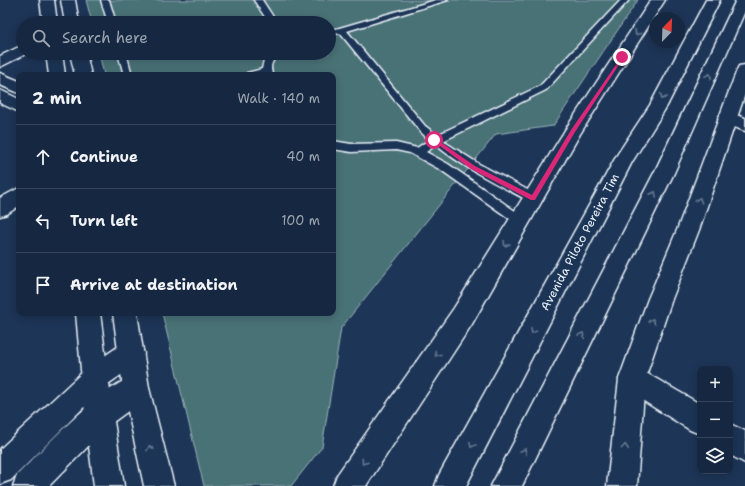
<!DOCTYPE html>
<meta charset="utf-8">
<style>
:root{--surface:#162841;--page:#23344c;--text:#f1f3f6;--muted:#9ea6b1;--line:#35445a}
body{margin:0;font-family:"Shantell Sans",sans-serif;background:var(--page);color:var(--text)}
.controls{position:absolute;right:12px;bottom:12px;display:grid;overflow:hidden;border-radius:8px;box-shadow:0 2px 10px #0003}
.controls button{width:36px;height:36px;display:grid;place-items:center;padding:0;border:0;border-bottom:1px solid var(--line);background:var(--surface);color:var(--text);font:20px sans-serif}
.compass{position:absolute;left:649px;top:12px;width:36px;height:36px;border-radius:50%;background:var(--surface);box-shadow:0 2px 10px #0003;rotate:23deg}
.stop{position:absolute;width:12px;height:12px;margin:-9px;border:3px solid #db2777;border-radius:50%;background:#fff}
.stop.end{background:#db2777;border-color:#fff;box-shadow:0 1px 4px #0008}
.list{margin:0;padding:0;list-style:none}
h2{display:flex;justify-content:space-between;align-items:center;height:52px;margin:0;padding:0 16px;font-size:17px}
h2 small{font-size:13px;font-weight:400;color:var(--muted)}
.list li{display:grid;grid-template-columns:26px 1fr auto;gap:12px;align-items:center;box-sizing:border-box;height:64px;padding:0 16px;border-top:1px solid var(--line)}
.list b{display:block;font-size:15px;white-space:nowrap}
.list em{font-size:13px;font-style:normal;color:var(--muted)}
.icon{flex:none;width:22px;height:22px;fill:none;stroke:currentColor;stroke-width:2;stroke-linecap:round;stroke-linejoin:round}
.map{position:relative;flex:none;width:745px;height:486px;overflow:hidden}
.search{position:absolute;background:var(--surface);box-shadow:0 2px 10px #0003;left:16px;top:16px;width:320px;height:44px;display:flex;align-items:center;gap:10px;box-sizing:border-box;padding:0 14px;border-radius:22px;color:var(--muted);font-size:15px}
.panel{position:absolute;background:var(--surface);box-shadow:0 2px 10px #0003;left:16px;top:72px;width:320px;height:244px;border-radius:8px}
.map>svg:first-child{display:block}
.green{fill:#4a7277;stroke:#99b2b8}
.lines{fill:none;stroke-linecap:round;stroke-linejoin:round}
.lane-casing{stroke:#e8f1f8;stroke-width:3}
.street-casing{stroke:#e8f1f8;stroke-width:3}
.primary-casing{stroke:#e8f1f8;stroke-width:3}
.highway-casing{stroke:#e8f1f8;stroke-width:3}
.lane{fill:#1d3557;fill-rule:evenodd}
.street{fill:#1d3557;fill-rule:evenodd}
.primary{fill:#1d3557;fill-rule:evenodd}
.highway{fill:#1d3557;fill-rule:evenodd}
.oneway{stroke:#64778f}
.route{fill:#db2777}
.labels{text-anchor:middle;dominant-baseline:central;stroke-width:4;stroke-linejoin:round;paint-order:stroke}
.street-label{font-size:12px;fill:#e8f1f8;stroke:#1d3557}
</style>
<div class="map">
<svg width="745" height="486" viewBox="0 0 745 486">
<rect width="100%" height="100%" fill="#1d3557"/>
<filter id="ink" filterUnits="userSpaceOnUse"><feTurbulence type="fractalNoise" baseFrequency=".025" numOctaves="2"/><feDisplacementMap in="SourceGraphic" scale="8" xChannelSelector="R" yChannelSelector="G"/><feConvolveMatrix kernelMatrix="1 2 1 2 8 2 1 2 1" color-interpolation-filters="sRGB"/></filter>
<g filter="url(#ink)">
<!-- green -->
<path class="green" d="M86 0H638L553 126 496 134 341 328 322 447 291 486H204L162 313H333V75H104L99 53H329V23H92Z"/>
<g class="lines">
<defs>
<g id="lane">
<path d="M101 0H109L116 23H108Z"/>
<path d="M254 0H262L277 23H269Z"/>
<path d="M436 0H448L347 31 425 126 437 135 540 86 621 0H629L546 90 443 141 479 164 537 195 539 198 537 201 533 202 529 201C497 184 464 168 436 145L426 152 448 164 525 218 527 221 525 224 521 226 517 224 441 170 410 153 396 150 351 152 333 149V141L351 144 396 143 417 148 429 140 419 130 340 33 329 35V31Z"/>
<path d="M118 53H126L132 75H124Z"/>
<path d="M270 53H279C273 60 268 66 273 75H246L247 73 262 69 264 60Z"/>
</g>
<g id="street">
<path d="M23 45V53H28L0 67V56Z"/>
<path d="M0 73 19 81V93L0 85Z"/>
<path d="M0 90 19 99V112L0 103Z"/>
<path d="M727 112 745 118V131L721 122 718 118 721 114Z"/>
<path d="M19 188V206L7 214 0 216V198Z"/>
<path d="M131 340 140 344 144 353 140 362 105 386 11 480 0 484V449L87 368 122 344Z"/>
<path d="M632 366 641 370 700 404V434L690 430 623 388 619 379 623 370Z"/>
<path d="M136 375 146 378 149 388 146 398 109 425 49 486H13L17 475C50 443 94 392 136 375Z"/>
<path d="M730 424 745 431V463L730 455Z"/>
</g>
<g id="primary">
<path d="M40 0H54L57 23H43Z"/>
<path d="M61 0H75L79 23H65Z"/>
<path d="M651 0H665L580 134 472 324 366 486H333L337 475 454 308 567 127Z"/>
<path d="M46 53H62L65 75H49Z"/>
<path d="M70 53H86L91 75H75Z"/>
<path d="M745 65V94L699 230 672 299 645 379 637 486H607L619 379 648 299 677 230 737 70 739 66Z"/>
<path d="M76 313H100L113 415 124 486H94L85 415Z"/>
<path d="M113 313H137L149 388 174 486H144L123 388Z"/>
</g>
<g id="highway">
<path d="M706 0H720L667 106 632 162 466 486H435L439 475 617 155 650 105Z"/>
<path d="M736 0H745V11L674 173 522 486H491L654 173Z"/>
</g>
</defs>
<!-- lane casing -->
<use href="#lane" class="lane-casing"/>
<!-- street casing -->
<use href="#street" class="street-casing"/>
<!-- primary casing -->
<use href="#primary" class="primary-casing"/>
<!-- highway casing -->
<use href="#highway" class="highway-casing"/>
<!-- lane -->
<use href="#lane" class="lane"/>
<!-- street -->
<use href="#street" class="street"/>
<!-- primary -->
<use href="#primary" class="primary"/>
<!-- highway -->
<use href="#highway" class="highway"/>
</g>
<!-- one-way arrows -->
<defs><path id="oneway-chevron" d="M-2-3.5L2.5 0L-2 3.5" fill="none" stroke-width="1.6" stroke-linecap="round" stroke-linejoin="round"/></defs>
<g class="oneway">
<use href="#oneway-chevron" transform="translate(637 33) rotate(122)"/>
<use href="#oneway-chevron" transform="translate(709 76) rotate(-65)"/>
<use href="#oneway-chevron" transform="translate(663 97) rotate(117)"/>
<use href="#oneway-chevron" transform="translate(654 194) rotate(-63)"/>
<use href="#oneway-chevron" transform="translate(699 200) rotate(-71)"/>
<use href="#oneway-chevron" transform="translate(506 244) rotate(121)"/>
<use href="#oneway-chevron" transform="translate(652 321) rotate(-71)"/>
<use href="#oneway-chevron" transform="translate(533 331) rotate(118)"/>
<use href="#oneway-chevron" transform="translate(582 335) rotate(-63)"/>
<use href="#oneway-chevron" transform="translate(437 354) rotate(124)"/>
<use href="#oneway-chevron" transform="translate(472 445) rotate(118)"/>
<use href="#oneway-chevron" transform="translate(625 447) rotate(-85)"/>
<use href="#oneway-chevron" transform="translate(150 448) rotate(-103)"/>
<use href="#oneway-chevron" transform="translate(524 451) rotate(-63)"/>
<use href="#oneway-chevron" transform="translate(364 462) rotate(124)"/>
</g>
</g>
<!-- route -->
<path class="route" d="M622 56 624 57 575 132 535 200H531L471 169 432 140 436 139 475 166 532 195 571 130Z"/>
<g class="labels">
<!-- street labels -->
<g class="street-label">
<text transform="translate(580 242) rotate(-62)">Avenida Piloto Pereira Tim</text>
</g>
</g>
</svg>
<div class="controls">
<button>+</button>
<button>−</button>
<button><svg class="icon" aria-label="layers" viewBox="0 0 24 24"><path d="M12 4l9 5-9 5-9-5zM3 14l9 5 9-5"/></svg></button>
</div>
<svg class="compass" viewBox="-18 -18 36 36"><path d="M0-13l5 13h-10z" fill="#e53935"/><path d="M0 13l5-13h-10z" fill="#9ea6b1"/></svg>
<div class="stop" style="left:434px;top:140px"></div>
<div class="stop end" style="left:622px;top:57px"></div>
<div class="search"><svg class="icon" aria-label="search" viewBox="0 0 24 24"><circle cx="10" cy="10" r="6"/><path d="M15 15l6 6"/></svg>Search here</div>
<section class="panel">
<h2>2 min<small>Walk · 140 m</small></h2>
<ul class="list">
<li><svg class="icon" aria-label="ahead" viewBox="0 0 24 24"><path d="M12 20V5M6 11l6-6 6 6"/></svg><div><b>Continue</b></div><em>40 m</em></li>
<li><svg class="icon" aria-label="left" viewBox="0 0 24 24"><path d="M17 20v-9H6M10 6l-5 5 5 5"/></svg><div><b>Turn left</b></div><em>100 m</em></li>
<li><svg class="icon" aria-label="arrive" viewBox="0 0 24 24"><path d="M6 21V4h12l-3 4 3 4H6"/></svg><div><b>Arrive at destination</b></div></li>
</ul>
</section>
</div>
